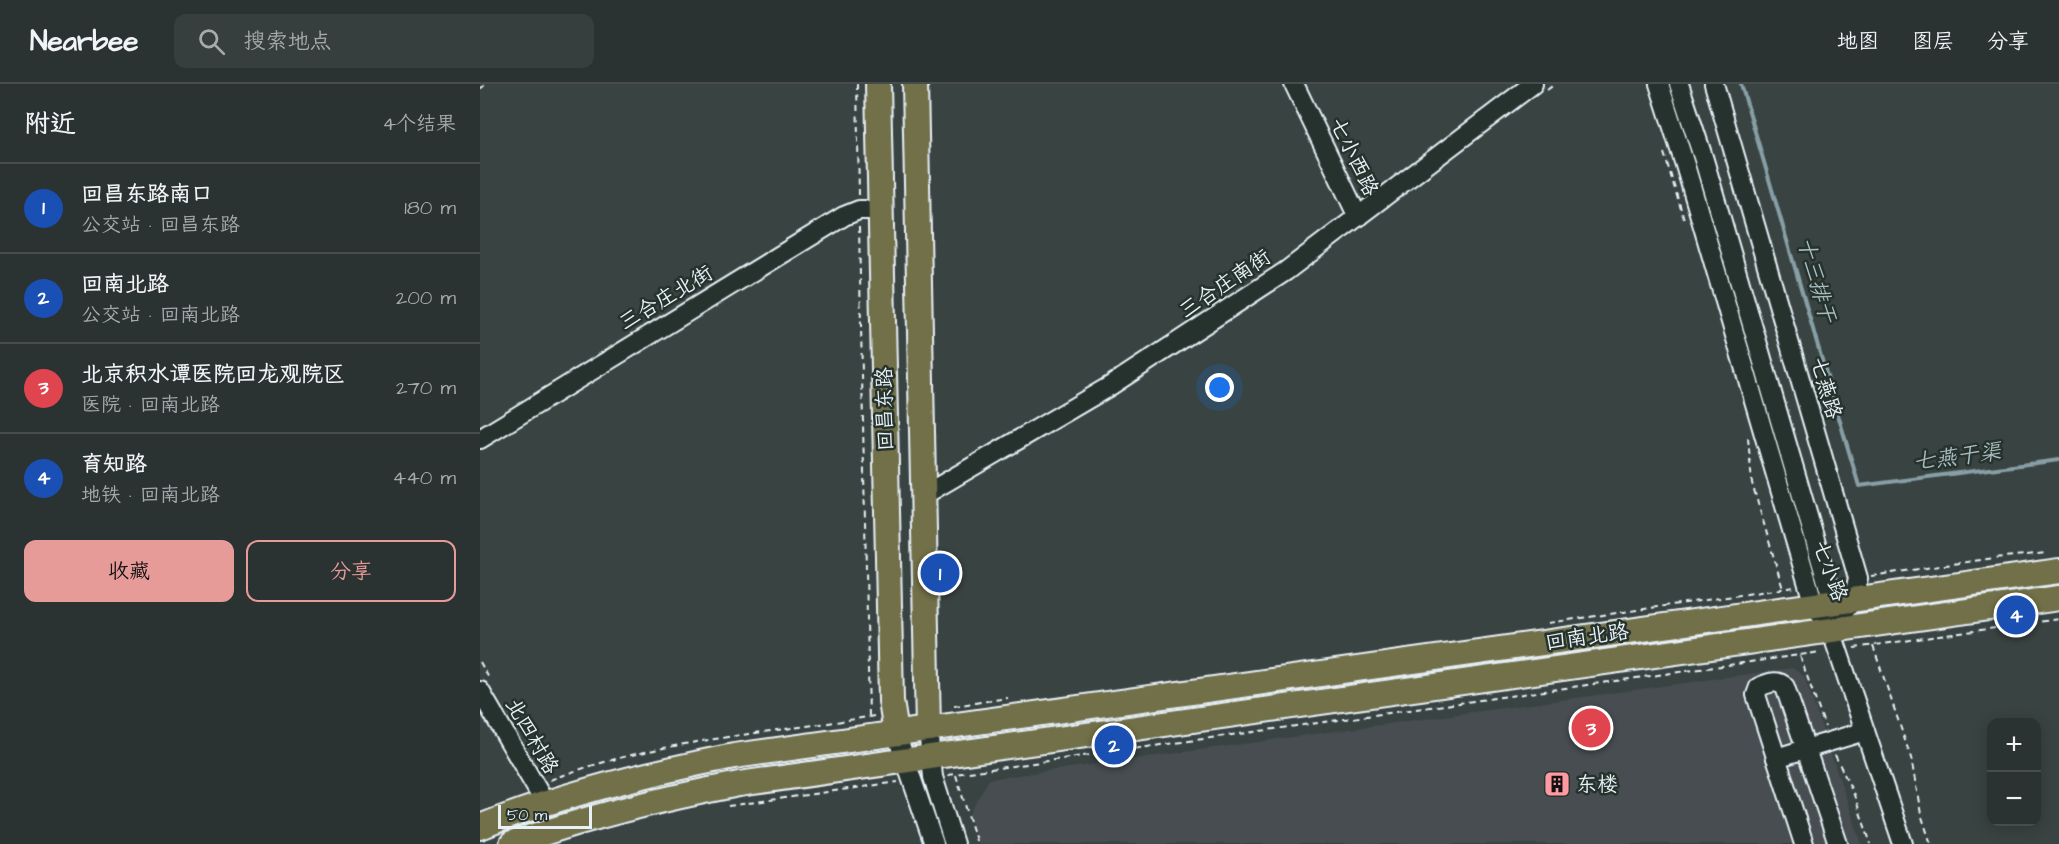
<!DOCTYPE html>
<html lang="zh">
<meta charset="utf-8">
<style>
:root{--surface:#2b3232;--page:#373e3e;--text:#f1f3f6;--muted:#a6aaac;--line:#474d4d;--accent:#e69b98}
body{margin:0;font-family:"Architects Daughter","LXGW WenKai TC",sans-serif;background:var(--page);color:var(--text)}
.controls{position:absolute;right:18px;bottom:18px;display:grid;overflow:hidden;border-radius:12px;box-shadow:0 3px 15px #0003}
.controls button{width:54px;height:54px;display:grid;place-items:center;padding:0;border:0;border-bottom:2px solid var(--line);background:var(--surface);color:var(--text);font:30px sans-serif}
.scale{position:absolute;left:18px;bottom:15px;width:94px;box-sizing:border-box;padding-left:6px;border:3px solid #e8f1f8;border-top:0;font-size:16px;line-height:21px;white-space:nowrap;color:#e8f1f8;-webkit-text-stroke:4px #26332d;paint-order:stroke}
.you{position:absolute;left:740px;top:304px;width:21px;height:21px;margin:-15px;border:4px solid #fff;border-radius:50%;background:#1a73e8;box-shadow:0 0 0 9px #1a73e833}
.badge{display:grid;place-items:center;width:39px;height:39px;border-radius:50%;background:var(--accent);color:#fff;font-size:20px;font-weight:700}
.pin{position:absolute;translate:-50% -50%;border:3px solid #fff;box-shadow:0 2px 6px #0006}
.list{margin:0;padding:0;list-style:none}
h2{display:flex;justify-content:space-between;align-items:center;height:78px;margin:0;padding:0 24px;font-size:26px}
h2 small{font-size:20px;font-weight:400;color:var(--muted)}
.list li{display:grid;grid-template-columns:39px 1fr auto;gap:18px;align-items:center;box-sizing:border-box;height:90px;padding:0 24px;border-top:2px solid var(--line)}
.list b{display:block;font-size:22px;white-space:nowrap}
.list p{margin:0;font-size:20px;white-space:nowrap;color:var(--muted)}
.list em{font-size:20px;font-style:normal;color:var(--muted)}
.actions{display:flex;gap:12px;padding:18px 24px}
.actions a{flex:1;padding:14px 0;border:2px solid var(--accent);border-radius:12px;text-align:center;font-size:21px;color:var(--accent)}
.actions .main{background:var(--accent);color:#111}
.icon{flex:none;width:33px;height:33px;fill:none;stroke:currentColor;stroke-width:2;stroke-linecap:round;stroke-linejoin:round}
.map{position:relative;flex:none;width:1579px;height:760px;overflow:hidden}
header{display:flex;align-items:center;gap:36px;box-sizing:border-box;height:84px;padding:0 30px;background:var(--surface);border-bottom:2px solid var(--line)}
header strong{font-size:28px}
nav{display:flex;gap:33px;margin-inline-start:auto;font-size:21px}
.search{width:420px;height:54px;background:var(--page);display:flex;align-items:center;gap:15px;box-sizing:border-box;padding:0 21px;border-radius:12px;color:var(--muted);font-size:22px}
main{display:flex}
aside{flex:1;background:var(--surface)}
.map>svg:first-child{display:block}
.built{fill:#464e51}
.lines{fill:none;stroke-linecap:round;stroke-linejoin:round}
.stream{stroke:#879fa5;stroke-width:4}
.minor-casing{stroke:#e8f1f8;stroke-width:22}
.major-casing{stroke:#e8f1f8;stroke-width:28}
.path{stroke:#e8f1f8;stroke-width:2;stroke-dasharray:6 4.5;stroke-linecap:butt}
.minor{stroke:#26332d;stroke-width:18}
.major{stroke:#726f4a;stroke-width:24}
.labels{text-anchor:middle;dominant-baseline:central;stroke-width:5;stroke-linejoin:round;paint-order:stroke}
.street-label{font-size:21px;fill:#e8f1f8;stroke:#26332d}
.poi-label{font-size:21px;fill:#e8f1f8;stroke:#26332d;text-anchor:start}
.water-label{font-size:22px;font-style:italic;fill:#a8bbc0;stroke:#26332d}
</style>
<header>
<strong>Nearbee</strong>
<div class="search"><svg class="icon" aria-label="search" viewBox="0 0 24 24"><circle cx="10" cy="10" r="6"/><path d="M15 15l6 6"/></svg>搜索地点</div>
<nav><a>地图</a><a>图层</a><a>分享</a></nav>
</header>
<main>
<aside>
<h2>附近<small>4个结果</small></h2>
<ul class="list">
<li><span class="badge" style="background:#1a4fb4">1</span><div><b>回昌东路南口</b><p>公交站 · 回昌东路</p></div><em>180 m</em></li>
<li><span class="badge" style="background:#1a4fb4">2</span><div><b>回南北路</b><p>公交站 · 回南北路</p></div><em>200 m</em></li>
<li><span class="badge" style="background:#e0444e">3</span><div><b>北京积水谭医院回龙观院区</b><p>医院 · 回南北路</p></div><em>270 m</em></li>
<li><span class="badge" style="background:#1a4fb4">4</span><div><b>育知路</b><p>地铁 · 回南北路</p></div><em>440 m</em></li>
</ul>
<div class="actions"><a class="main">收藏</a><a>分享</a></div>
</aside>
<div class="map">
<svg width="1579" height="760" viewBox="0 0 1579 760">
<rect width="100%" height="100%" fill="#394342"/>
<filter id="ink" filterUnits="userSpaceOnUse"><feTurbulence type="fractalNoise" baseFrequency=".0167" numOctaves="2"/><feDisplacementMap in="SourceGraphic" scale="12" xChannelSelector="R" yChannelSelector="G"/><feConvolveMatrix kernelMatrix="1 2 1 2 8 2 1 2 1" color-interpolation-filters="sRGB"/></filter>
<g filter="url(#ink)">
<!-- built -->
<path class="built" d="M1312 584 1324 592 1382 760H498L489 731 509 695Z"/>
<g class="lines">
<!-- stream -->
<path class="stream" d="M1261 0 1379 402 1579 376"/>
<defs>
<g id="minor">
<path d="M814 0 878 133"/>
<path d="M1179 0 1205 81 1334 521 1351 546 1423 760"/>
<path d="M1199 0 1224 76 1353 518 1352 529"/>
<path d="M1234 0 1378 494 1373 516 1351 546"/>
<path d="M0 355 364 132 379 126H400"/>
<path d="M444 411 630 302 806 187 1053 0"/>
<path d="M0 607 65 719"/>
<path d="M448 645 453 693 474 760"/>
<path d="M416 649 454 760"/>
<path d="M1296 674 1385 647"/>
<path d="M1324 760 1276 611 1279 603C1288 599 1298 595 1305 603L1358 760"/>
</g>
<g id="major">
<path d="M398 0 411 617 416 649"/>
<path d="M435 0 448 645"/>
<path d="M0 743C82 710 167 689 254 672L1579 487"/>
<path d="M32 760C106 733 181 715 259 700L1579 514"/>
</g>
</defs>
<!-- minor casing -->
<use href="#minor" class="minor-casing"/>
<!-- major casing -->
<use href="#major" class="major-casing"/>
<!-- path -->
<g class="path">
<path d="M377 0 379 111"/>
<path d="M0 5 6 0"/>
<path d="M1067 6 1075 0"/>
<path d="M1184 69 1204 135"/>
<path d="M379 143 389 633"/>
<path d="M1268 354 1272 399 1303 505"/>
<path d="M1391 492 1514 474 1567 469"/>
<path d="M1068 539 1315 503"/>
<path d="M1393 562 1431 674 1441 730 1451 760"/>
<path d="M1374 564 1579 535"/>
<path d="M1320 572 1345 643"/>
<path d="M0 578 10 596"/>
<path d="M474 622 528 614"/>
<path d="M1355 671 1374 711 1391 760"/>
<path d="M468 691 1341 568"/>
<path d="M476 691 497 760"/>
<path d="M70 696C173 656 286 650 394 632"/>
<path d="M248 722 418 698"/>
</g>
<!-- minor -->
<use href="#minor" class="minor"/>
<!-- major -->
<use href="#major" class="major"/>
</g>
</g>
<!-- icons -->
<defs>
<symbol id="building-square" viewBox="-11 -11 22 22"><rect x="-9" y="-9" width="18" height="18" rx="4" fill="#ff9aa2" stroke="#26332d"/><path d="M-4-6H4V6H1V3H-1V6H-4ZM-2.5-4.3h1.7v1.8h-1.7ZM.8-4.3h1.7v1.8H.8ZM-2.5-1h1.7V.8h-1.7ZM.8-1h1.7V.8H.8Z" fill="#111"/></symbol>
</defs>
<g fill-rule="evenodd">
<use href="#building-square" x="1062" y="685" width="30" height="30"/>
</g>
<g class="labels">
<!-- street labels -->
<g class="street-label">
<text transform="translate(874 73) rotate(64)">七小西路</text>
<text transform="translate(745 200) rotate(-34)">三合庄南街</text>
<text transform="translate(186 214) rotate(-31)">三合庄北街</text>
<text transform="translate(1346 304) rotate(74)">七燕路</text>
<text transform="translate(405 325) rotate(-91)">回昌东路</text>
<text transform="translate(1350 487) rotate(70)">七小路</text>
<text transform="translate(1107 553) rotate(-8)">回南北路</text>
<text transform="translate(52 652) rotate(60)">北四村路</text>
</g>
<!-- poi labels -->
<g class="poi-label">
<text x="1096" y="700">东楼</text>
</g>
<!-- water labels -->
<g class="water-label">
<text transform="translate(1336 196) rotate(74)">十三排干</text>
<text transform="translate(1477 373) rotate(-7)">七燕干渠</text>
</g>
</g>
</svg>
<div class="controls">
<button>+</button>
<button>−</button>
</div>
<div class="scale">50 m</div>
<div class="you"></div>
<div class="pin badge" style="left:460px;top:489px;background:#1a4fb4">1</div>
<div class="pin badge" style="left:634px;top:661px;background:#1a4fb4">2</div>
<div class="pin badge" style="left:1111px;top:644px;background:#e0444e">3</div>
<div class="pin badge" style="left:1536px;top:531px;background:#1a4fb4">4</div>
</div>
</main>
